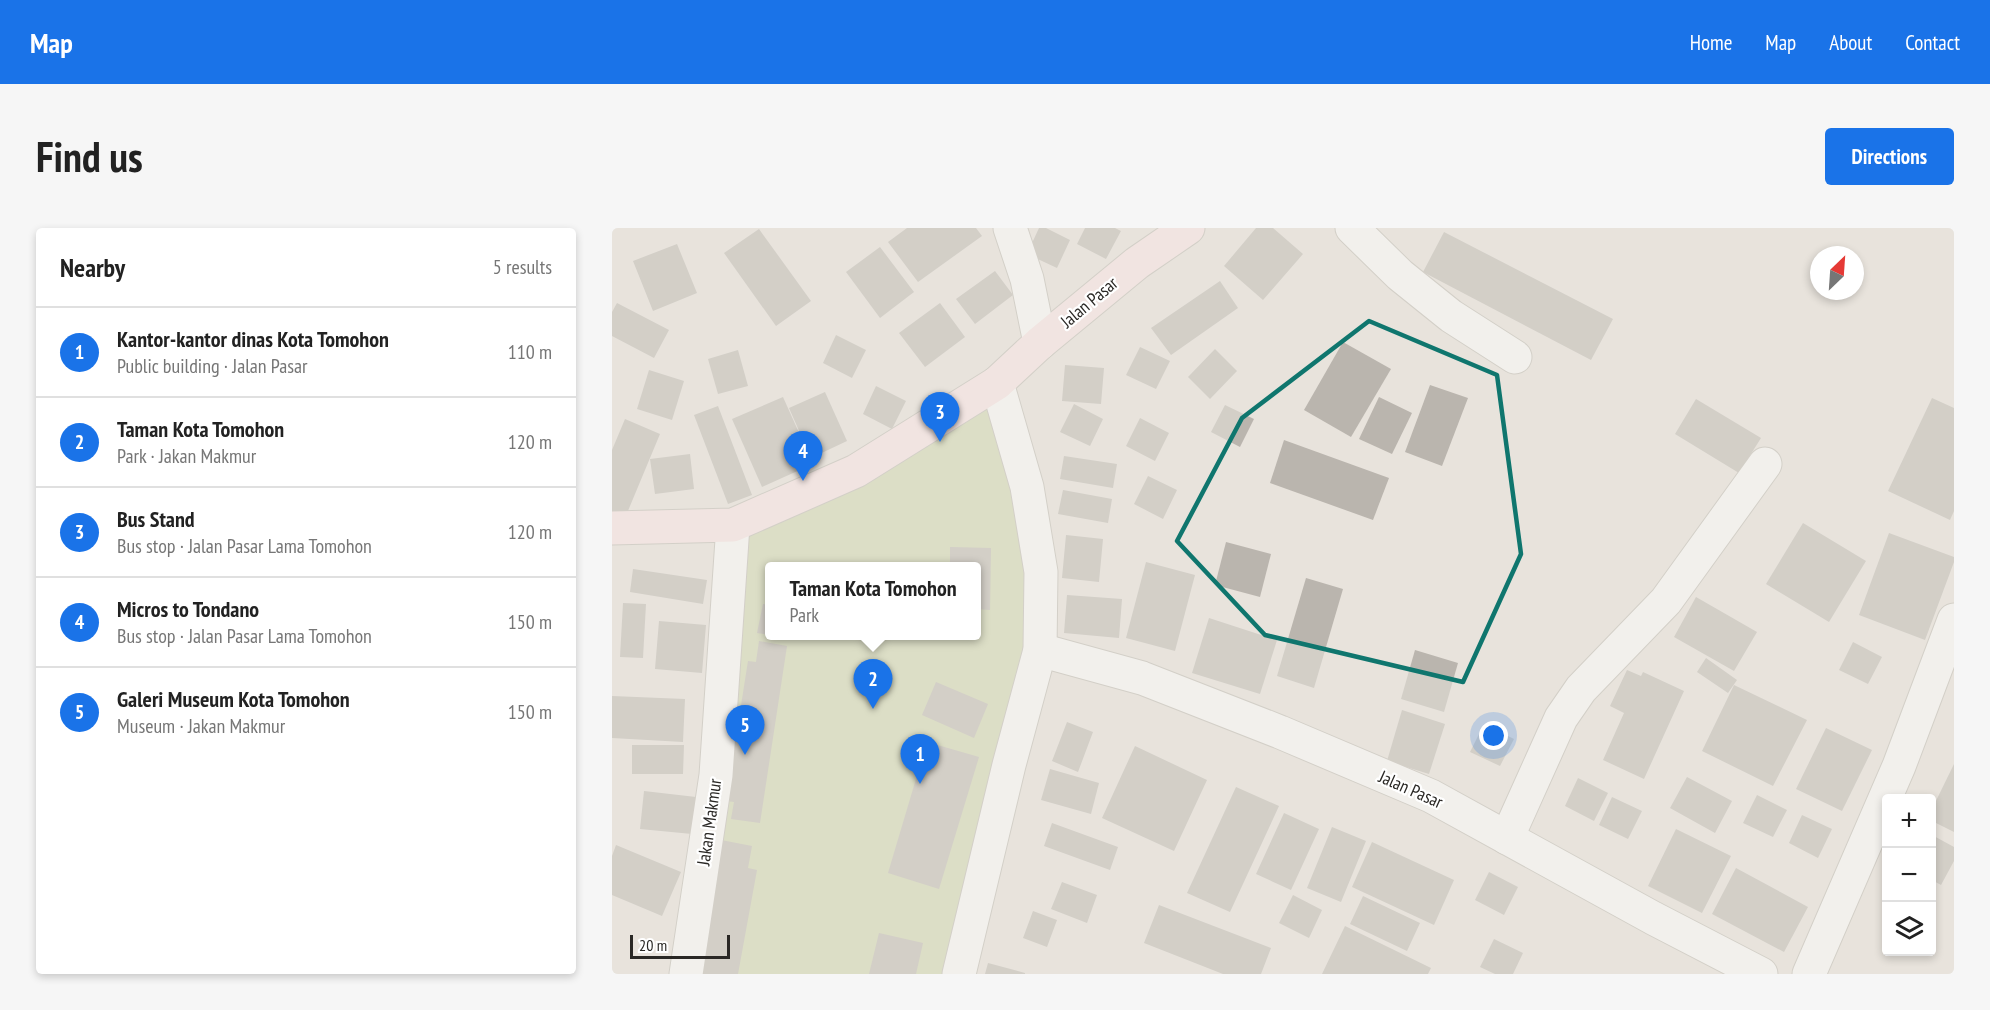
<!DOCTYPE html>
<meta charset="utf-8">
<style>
:root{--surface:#fff;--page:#f6f6f6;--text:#222;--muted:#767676;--line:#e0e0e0;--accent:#1a73e8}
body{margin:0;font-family:"PT Sans Narrow",sans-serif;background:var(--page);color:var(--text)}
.controls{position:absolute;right:18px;bottom:18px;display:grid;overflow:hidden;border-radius:6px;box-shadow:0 3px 9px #0003}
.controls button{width:54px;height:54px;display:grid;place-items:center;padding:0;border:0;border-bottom:2px solid var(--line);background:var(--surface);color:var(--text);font:30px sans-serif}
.compass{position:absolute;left:1198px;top:18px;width:54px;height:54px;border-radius:50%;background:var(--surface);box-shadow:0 3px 9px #0003;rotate:25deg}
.scale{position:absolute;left:18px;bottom:15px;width:100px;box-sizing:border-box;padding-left:6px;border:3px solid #2a2825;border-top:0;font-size:16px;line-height:21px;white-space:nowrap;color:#2a2825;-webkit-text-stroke:4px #fff;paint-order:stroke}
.you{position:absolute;left:882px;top:508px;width:21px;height:21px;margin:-15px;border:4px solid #fff;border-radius:50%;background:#1a73e8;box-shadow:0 0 0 9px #1a73e833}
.badge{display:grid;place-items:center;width:39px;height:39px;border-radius:50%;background:var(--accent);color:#fff;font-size:20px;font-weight:700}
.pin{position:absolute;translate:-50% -50px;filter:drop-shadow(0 2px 3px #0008)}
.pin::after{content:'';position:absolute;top:32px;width:21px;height:18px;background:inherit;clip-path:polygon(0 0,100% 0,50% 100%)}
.popup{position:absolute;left:153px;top:334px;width:216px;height:78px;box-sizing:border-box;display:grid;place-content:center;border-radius:6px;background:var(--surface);filter:drop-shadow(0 2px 4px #0005);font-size:20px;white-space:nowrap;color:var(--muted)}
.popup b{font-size:22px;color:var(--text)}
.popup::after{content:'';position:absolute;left:50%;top:100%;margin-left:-12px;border:12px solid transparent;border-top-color:var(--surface)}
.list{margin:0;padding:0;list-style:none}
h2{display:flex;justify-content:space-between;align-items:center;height:78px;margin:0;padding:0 24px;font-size:26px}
h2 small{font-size:20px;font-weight:400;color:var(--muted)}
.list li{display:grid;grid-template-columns:39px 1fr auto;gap:18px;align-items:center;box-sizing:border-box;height:90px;padding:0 24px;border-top:2px solid var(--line)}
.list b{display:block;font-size:22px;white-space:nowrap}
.list p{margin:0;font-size:20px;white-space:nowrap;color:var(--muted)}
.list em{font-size:20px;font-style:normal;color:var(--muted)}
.icon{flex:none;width:33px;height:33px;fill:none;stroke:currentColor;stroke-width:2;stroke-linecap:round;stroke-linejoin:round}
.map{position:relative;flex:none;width:1342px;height:746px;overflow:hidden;border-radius:6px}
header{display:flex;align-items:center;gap:36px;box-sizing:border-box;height:84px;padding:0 30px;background:var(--accent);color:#fff}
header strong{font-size:28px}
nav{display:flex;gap:33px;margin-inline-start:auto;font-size:21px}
.intro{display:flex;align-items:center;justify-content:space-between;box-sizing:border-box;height:144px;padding:0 36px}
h1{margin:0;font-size:42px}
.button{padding:15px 27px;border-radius:6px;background:var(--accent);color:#fff;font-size:21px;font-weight:700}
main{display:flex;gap:36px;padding:0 36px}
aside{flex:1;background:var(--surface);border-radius:6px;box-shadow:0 3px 9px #0003}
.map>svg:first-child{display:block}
.park{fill:#ced7ab;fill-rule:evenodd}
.building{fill:#bab5ae}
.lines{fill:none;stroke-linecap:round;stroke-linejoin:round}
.street-casing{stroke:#bbb7af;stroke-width:35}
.secondary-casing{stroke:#bbb7af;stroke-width:35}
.street{stroke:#fff;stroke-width:33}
.secondary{stroke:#fce5e6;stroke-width:33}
.marked{fill:none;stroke:#0f766e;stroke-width:4.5;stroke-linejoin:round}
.labels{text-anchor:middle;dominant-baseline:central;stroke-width:4.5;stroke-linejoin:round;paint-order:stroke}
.street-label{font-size:18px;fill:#2a2825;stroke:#fff}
</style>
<header>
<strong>Map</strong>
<nav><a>Home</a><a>Map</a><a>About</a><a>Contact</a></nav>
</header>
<div class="intro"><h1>Find us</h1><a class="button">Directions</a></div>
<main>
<aside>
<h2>Nearby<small>5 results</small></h2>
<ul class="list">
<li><span class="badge">1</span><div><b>Kantor-kantor dinas Kota Tomohon</b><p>Public building · Jalan Pasar</p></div><em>110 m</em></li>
<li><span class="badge">2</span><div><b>Taman Kota Tomohon</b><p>Park · Jakan Makmur</p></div><em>120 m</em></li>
<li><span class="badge">3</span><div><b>Bus Stand</b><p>Bus stop · Jalan Pasar Lama Tomohon</p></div><em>120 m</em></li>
<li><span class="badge">4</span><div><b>Micros to Tondano</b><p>Bus stop · Jalan Pasar Lama Tomohon</p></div><em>150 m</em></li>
<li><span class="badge">5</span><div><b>Galeri Museum Kota Tomohon</b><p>Museum · Jakan Makmur</p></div><em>150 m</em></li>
</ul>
</aside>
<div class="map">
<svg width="1342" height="746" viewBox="0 0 1342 746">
<rect width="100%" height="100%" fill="#e8e3dc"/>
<!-- park -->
<path class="park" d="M385 155 429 344 347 746H74L121 297ZM158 338H364V408H158Z"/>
<!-- building -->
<g class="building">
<path d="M295 0H364L370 8 306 54 276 14Z"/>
<path d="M427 0H434L458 12 445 40 415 26Z"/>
<path d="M473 0H503L509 3 494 31 465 16Z"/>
<path d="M644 0H661L691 26 651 72 612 38Z"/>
<path d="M147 1 199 73 164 98 112 25Z"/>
<path d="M832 4 1001 91 979 132 811 44Z"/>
<path d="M65 16 85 65 41 83 21 33Z"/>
<path d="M268 19 302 64 268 90 234 44Z"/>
<path d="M383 43 401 67 363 96 344 71Z"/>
<path d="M608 53 626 80 559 127 539 100Z"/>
<path d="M5 75 57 102 42 130 0 108V84Z"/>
<path d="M328 75 353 109 313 139 287 105Z"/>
<path d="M224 107 254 122 240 150 211 135Z"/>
<path d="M731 114 779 141 739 209 692 182Z"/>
<path d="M528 119 558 133 544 161 514 147Z"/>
<path d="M603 121 625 143 598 171 576 149Z"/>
<path d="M126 122 136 158 106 166 96 131Z"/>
<path d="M453 137 492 140 489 176 450 173Z"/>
<path d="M37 142 72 153 60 192 25 181Z"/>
<path d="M818 157 856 170 830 238 793 224Z"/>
<path d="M264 158 294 173 280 201 251 186Z"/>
<path d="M213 164 235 213 199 230 177 180Z"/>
<path d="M171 169 201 236 150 259 120 191Z"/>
<path d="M767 169 800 185 780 226 747 211Z"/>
<path d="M1320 170 1342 180V283L1338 292 1276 263Z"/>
<path d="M1084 171 1149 210 1127 245 1063 206Z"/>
<path d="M462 176 491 191 478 218 448 204Z"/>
<path d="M613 177 642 191 628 219 599 204Z"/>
<path d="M106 178 140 267 116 276 82 187Z"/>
<path d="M528 190 557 205 543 233 514 218Z"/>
<path d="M13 191 48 206 13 290 0 285V222Z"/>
<path d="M672 212 777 250 761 292 658 255Z"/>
<path d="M78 226 82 261 43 266 38 231Z"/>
<path d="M452 228 505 236 501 260 448 251Z"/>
<path d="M536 248 565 262 551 291 522 276Z"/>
<path d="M451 262 500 271 496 295 446 286Z"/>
<path d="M1191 295 1254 333 1217 394 1154 356Z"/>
<path d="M1277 305 1342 329V334L1313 412 1247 387Z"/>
<path d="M454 307 491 311 487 354 450 350Z"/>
<path d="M614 314 659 326 648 369 603 357Z"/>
<path d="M338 319 379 320 378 382 364 381V338H338Z"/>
<path d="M534 334 583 347 563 423 514 410Z"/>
<path d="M21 341 95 352 91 376 18 364Z"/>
<path d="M694 350 731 361 702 460 665 448Z"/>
<path d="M455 367 510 371 507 410 452 405Z"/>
<path d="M1084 369 1145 404 1122 443 1062 409Z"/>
<path d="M11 375 34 376 31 430 8 429Z"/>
<path d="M151 376 158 377V407L145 405Z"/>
<path d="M597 390 665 412 648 466 580 445Z"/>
<path d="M47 393 94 397 90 445 43 441Z"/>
<path d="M147 413 175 418 148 595 119 591 122 574 114 573 136 433 144 434Z"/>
<path d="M1241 414 1270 429 1256 456 1227 442Z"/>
<path d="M803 422 846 435 832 484 789 471Z"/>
<path d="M1094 430 1125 452 1116 465 1085 444Z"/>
<path d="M1015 442 1029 448 1031 444 1072 463 1032 551 991 532 1012 485 998 478Z"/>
<path d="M324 454 376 476 362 510 310 487Z"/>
<path d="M1122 457 1195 492 1161 558 1090 523Z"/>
<path d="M0 468 73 471 71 514 0 510Z"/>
<path d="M790 482 833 496 817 546 775 533Z"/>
<path d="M455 494 481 504 466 544 440 533Z"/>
<path d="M872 496 902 511 888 538 858 524Z"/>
<path d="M1214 500 1260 522 1230 583 1184 561Z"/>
<path d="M315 514 367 529 327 661 276 645Z"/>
<path d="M20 517H72L71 546H20Z"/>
<path d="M523 518 595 552 562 623 490 590Z"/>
<path d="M1342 536V604L1320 593V581Z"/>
<path d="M438 541 487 555 479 586 429 572Z"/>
<path d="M1075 549 1120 573 1103 605 1058 580Z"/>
<path d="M966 550 996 565 982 593 953 578Z"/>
<path d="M624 559 667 578 618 684 575 665Z"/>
<path d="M32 563 84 569 80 606 28 601Z"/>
<path d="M1145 567 1175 582 1161 609 1131 595Z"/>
<path d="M1000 569 1030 583 1016 611 987 597Z"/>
<path d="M672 585 707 601 679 662 644 646Z"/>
<path d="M1190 587 1220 601 1206 630 1177 615Z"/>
<path d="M440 595 506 619 498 642 432 618Z"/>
<path d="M720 599 754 613 729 674 695 660Z"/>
<path d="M1064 601 1119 628 1090 685 1036 658Z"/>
<path d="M1320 607 1342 619V633L1329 657 1320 652Z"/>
<path d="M109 612 140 618 136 640 145 642 126 746H79Z"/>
<path d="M760 614 842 652 822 697 740 659Z"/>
<path d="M4 617 69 644 50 688 0 667V628Z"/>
<path d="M1124 640 1196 679 1172 724 1100 686Z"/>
<path d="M877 644 906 659 892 687 863 672Z"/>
<path d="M450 654 485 667 475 695 439 681Z"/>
<path d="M681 667 710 682 697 710 667 695Z"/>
<path d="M751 668 808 695 795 723 738 696Z"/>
<path d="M547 677 659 720 649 746H611L532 715Z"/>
<path d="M421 683 445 692 435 719 411 710Z"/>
<path d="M733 698 819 740 816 746H710Z"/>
<path d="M267 705 311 715 304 746H257Z"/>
<path d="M882 711 911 725 901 746H883L868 739Z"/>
<path d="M376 735 413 745V746H373Z"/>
</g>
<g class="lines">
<defs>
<g id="street">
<path d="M398 0 415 51 428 115"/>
<path d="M740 0 788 47 839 88 903 129"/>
<path d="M428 422 530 450 668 504 819 568 1041 690 1149 746"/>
<path d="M895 610 949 490 969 461 1054 373 1153 236"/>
<path d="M74 746 104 547 121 297"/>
<path d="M347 746 397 537 428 422 429 344 415 259 385 155"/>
<path d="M1197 746 1287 538 1342 392"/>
</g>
<path id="secondary" d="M0 300 121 297 244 243 385 155 428 115 525 35 576 0"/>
</defs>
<!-- street casing -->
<use href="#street" class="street-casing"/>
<!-- secondary casing -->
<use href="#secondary" class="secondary-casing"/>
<!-- street -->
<use href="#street" class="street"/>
<!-- secondary -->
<use href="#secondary" class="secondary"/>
</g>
<!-- marked area -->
<path d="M0 0H1342V746H0ZM757 93 885 147 909 326 851 454 653 407 565 313 630 190Z" fill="#e8e3dc" fill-opacity=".55" fill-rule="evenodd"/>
<path class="marked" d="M757 93 885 147 909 326 851 454 653 407 565 313 630 190Z"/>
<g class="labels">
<!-- street labels -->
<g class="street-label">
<text transform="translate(477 74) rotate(-40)">Jalan Pasar</text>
<text transform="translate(799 561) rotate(24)">Jalan Pasar</text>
<text transform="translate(97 594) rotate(-82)">Jakan Makmur</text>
</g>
</g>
</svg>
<div class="controls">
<button>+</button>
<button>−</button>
<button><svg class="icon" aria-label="layers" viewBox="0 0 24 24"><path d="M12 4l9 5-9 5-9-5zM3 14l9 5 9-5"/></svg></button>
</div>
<svg class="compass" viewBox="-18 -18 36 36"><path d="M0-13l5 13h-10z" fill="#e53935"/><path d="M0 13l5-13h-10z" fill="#767676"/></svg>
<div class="scale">20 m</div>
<div class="you"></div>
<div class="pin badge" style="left:308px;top:556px">1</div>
<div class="pin badge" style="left:261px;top:481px">2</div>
<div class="popup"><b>Taman Kota Tomohon</b>Park</div>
<div class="pin badge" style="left:328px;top:214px">3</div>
<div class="pin badge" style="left:191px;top:253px">4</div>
<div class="pin badge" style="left:133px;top:527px">5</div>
</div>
</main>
